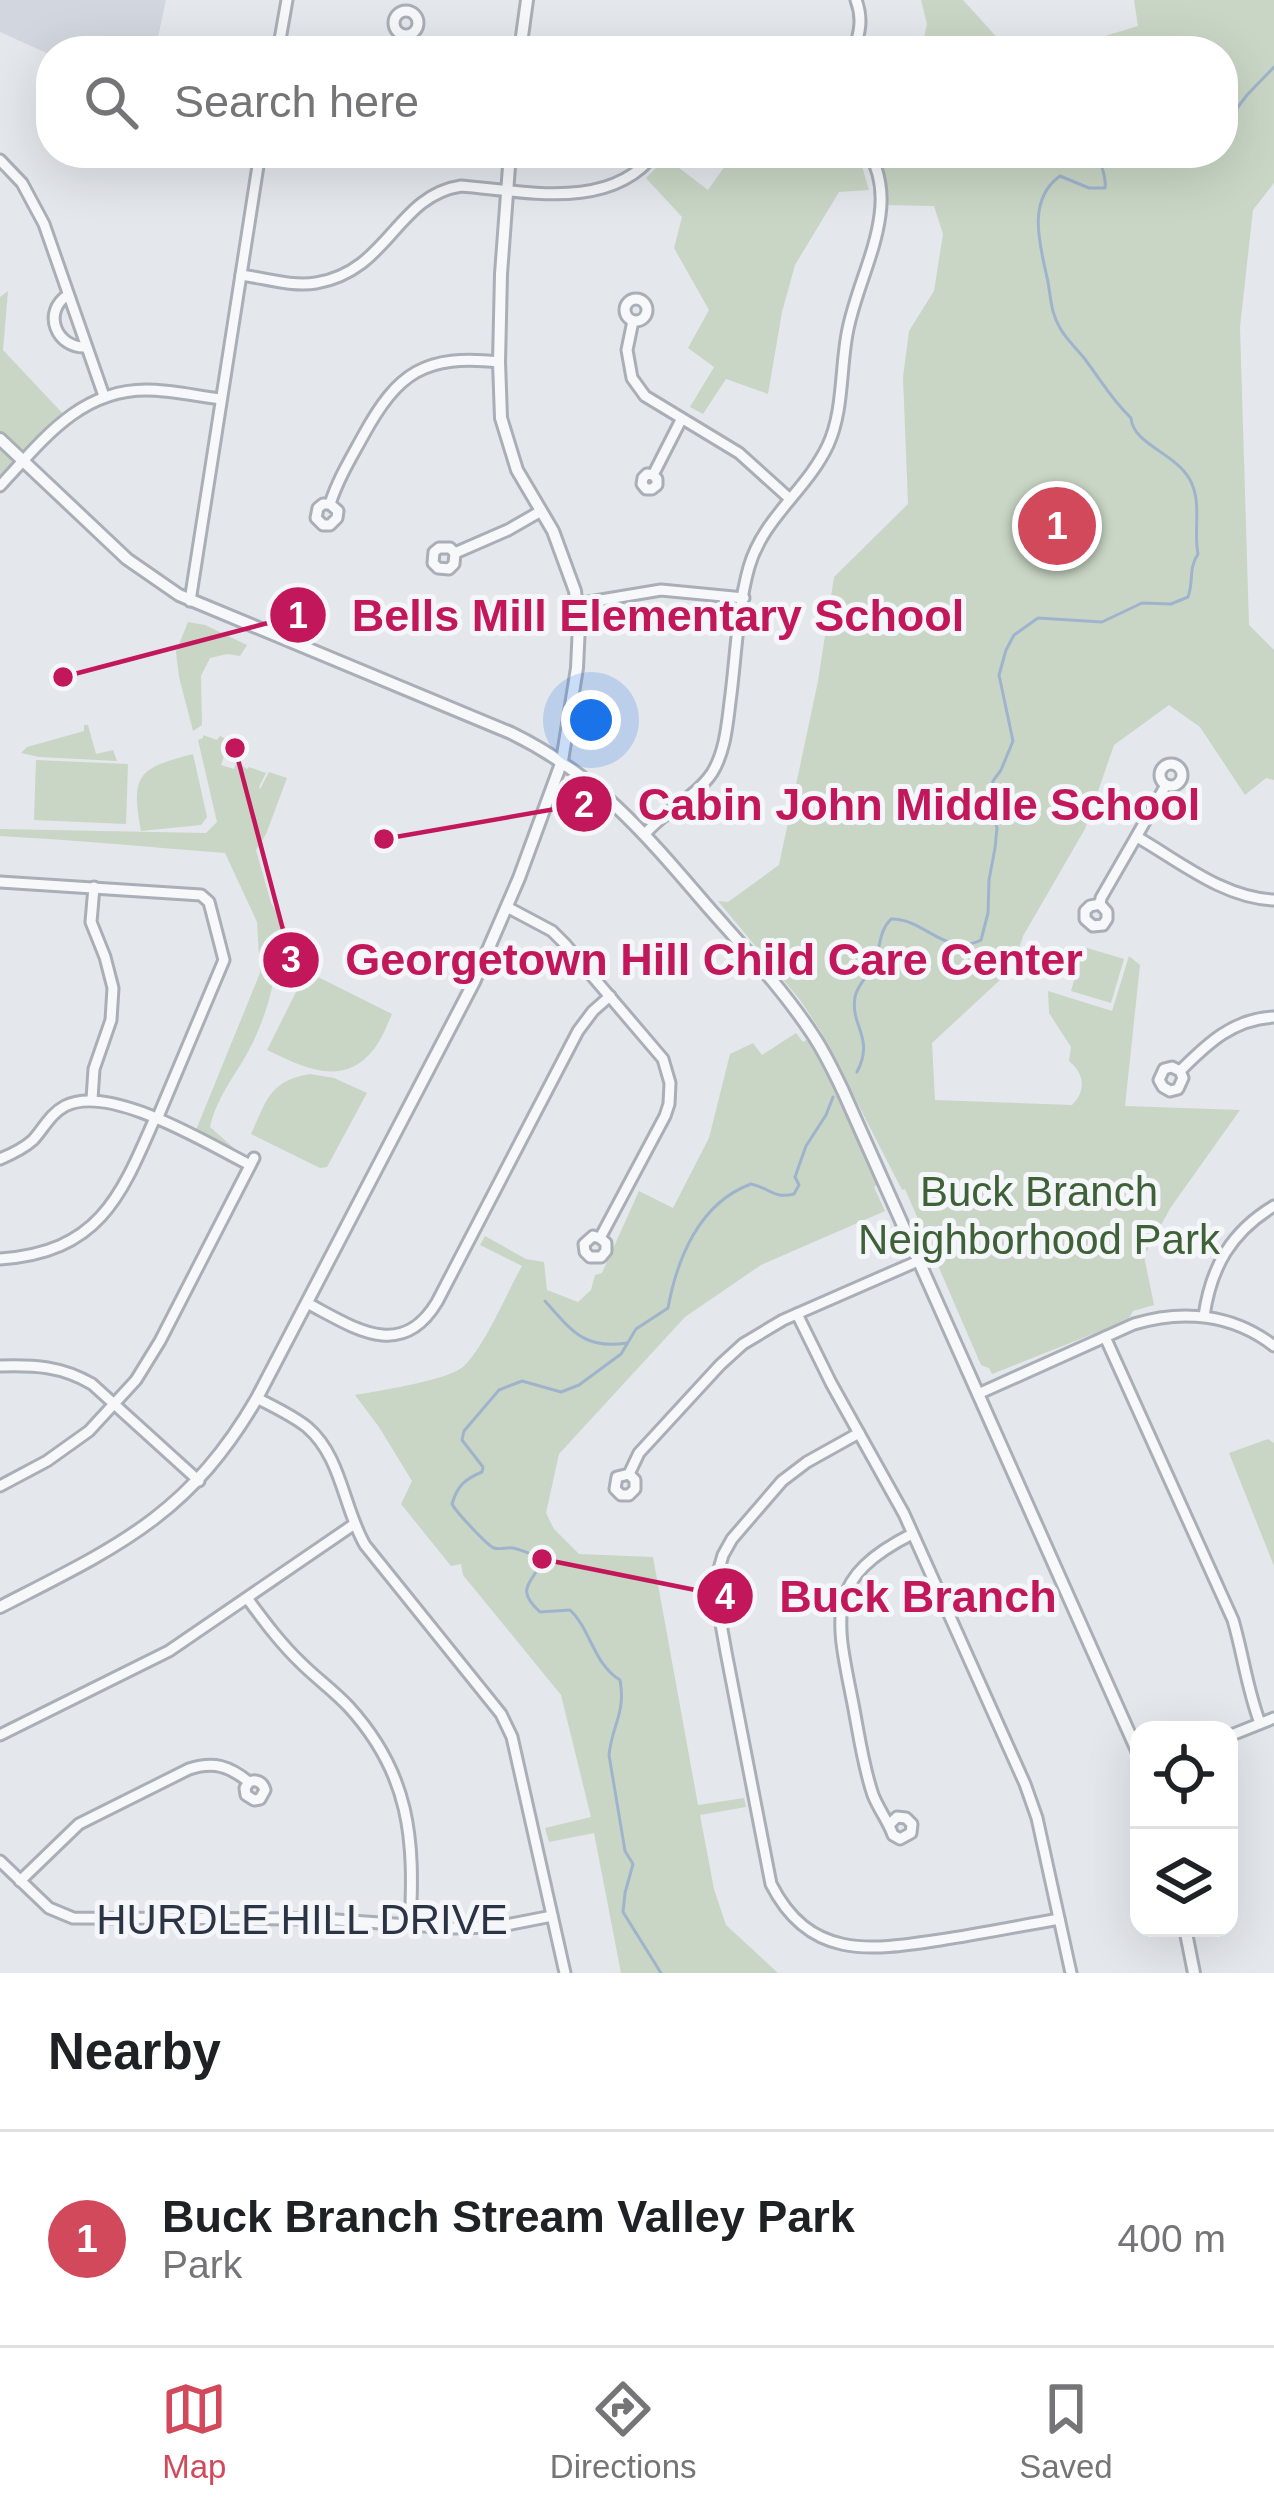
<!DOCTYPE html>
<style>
:root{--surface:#fff;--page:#f6f6f6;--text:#202124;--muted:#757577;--line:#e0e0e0;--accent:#d1495b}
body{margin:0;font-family:Helvetica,sans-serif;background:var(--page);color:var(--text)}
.controls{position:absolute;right:36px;bottom:36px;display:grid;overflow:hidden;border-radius:24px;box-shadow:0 12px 48px #0002}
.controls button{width:108px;height:108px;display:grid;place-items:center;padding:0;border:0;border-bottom:3px solid var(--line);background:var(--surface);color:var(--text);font:60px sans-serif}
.you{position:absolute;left:591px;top:720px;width:42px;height:42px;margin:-30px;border:9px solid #fff;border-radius:50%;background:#1a73e8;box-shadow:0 0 0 18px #1a73e833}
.badge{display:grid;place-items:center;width:78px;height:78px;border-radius:50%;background:var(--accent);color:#fff;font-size:39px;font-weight:700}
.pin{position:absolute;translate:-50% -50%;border:6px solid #fff;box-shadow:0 3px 12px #0006}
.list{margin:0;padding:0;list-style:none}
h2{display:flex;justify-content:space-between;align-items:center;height:156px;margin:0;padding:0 48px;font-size:51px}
h2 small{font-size:39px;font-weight:400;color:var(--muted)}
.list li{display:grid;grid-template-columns:78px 1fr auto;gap:36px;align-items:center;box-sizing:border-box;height:216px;padding:0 48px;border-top:3px solid var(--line)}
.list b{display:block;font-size:45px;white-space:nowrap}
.list p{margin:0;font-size:39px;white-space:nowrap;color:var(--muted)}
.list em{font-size:39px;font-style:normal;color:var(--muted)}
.icon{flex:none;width:66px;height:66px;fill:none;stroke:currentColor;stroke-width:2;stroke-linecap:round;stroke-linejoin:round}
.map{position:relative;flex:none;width:1274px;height:1973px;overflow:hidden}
.search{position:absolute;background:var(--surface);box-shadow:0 12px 48px #0002;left:36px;right:36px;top:36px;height:132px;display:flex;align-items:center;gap:30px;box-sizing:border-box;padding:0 42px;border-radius:48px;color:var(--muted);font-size:45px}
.sheet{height:372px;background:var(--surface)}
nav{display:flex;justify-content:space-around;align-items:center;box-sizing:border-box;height:168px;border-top:3px solid var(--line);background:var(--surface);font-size:33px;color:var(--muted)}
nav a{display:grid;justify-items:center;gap:6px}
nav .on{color:var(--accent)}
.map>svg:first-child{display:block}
.built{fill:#d2d6de}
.green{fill:#c9d6c5}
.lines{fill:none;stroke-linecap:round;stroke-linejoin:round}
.stream{stroke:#9fb4cc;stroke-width:3}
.minor-casing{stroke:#a9aeb7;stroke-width:15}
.tertiary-casing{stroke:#a9aeb7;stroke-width:16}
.minor{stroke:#f7f8fa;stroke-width:9}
.tertiary{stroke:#f7f8fa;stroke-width:10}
.labels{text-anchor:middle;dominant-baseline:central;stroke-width:10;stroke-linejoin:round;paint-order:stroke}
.park-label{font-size:42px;fill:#3f6138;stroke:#f4f6f9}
.street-label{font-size:42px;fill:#2b3445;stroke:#f4f6f9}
.leader{fill:none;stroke:#c2185b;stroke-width:4.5}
.callout-dot{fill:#c2185b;stroke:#f4f6f9;stroke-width:4.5}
.mark-label{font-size:36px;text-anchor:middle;font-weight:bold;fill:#fff}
.callout-label{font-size:45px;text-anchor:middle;font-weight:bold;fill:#c2185b;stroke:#f4f6f9;stroke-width:10;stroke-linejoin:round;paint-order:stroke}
</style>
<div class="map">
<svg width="1274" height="1973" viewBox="0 0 1274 1973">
<rect width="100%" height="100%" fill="#e4e7ec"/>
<!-- built -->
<path class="built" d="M0 0H166L155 51H51V55L0 32Z"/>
<!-- green -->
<g class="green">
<path d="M921 0H963L1003 44H1078L1138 26 1134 0H1274V183L1253 210 1240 327 1249 625 1274 650V780L1266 778 1245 795 1200 727 1169 705 1114 745 1085 829 1023 936 1013 968 932 1043 935 1100 1072 1105C1086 1091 1085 1074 1069 1061L1071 1047 1049 1013 1048 991 1112 1011 1129 956 1140 965 1125 1106 1240 1110 1171 1207 1144 1256 1154 1305 1133 1311 1128 1320 992 1374 989 1368 981 1365 905 1189 902 1190 820 1030 800 1000 718 901 728 902 779 865 818 681 834 577 908 504 903 377 909 331 934 291 943 234 934 206 886 205 880 153H1223V51H921L927 24Z"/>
<path d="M743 153H786L798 160 804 153H858L869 190 839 192 795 265 782 312 768 394 726 379 703 414 690 407 714 367 688 348 709 310 674 248 682 217 646 178 666 158 708 190 725 166Z"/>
<path d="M8 291 3 350 66 417 0 483V297Z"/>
<path d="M188 622 205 625 247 645 240 656 227 654 210 658 201 676 202 725 193 731 179 677 176 652Z"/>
<path d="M84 725H88L96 754 113 750 117 761 39 757 21 753 27 747 84 731Z"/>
<path d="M203 735 217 740 220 736 228 740 222 750 224 756 221 765 234 769 237 762 247 769 249 767 266 773 259 787 260 789 269 772 287 778 266 834 256 850 271 903 298 948 276 963C273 992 264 1021 250 1048 236 1075 217 1096 210 1127L235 1149 196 1130 260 973 257 922 225 853C150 847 75 840 0 836V829L206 833 217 822 198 740 203 738Z"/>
<path d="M193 754 207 817 201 825 141 831C130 774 139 768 193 754Z"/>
<path d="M36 760 128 764 126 824 34 820Z"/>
<path d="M1084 947 1124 959 1111 1003 1071 991Z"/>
<path d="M312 974 392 1014C387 1025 382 1039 374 1049 343 1089 303 1067 267 1050L304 976Z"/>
<path d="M796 1033 803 1042 814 1036 883 1180 874 1187 885 1211 761 1265 685 1317 559 1454 546 1513 554 1529 579 1554 653 1557 698 1805 744 1798 746 1807 700 1815 714 1889 726 1925 778 1973H621L594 1833 549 1842 545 1828 591 1817 561 1695 463 1575 461 1564 451 1566 401 1504 412 1481 379 1427 355 1395C378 1391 450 1380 464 1366 486 1344 506 1294 522 1266L480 1245 485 1236 526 1259 544 1262 547 1290 578 1302 591 1290 595 1275 602 1273 639 1191 673 1208 709 1138 730 1054 753 1043 762 1055Z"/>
<path d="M310 1074 334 1078 367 1093 327 1167 320 1168 251 1134C267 1100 269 1081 310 1074Z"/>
<path d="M1268 1439 1274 1443V1566L1229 1453Z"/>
</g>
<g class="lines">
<!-- stream -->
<g class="stream">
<path d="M1223 127 1247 95 1274 67"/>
<path d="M911 159 936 161 943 153"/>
<path d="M857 1072C875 1037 850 1027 855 997 857 985 869 975 874 964 881 948 878 932 891 919 924 918 946 958 981 940L988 913 989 880 995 848 997 828 992 811 993 781 1001 770 1013 741 999 675 1006 650 1014 635 1038 618 1102 622 1142 603 1171 604 1188 597C1194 581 1188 569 1198 554 1193 528 1203 502 1189 478 1173 452 1133 444 1131 418 1110 398 1101 380 1084 358 1076 348 1066 339 1060 328 1051 313 1051 299 1048 282 1041 248 1025 201 1060 176L1089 188H1105C1107 177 1100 164 1098 153"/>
<path d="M545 1301C571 1330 584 1350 627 1343"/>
<path d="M661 1973 623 1912 625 1893 633 1864 625 1851 609 1755C612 1725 626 1713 620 1680 594 1665 590 1628 570 1610L540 1612C513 1587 534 1584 542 1559 533 1555 523 1550 513 1548 507 1547 500 1550 494 1548 488 1546 456 1512 452 1504 457 1486 465 1479 482 1472L483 1467 462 1440 464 1431 499 1390 522 1381 561 1392 579 1385 621 1354 636 1329 668 1308C677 1259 699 1203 751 1184 770 1188 773 1199 794 1194L799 1185 795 1177 806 1146 826 1115 833 1097"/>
</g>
<defs>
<g id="minor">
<circle cx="406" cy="23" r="12"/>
<path d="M278 51 287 0"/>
<path d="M853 51C860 34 863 18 856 0"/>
<path d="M0 160 22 183 44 224 104 396"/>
<path d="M241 275C264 278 292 287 316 283 389 271 396 196 461 186 524 191 611 212 655 153"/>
<path d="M68 295C41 312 57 349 86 347"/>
<circle cx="636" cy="310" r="11"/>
<path d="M633 321 627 350 632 378 645 396 739 453 790 499"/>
<path d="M653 475 657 479V485L652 489H646L642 484 643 478 647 474 653 475 681 420"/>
<path d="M0 486C42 441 79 390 146 390 171 390 196 396 221 399"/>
<path d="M330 504 338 511 337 518 330 525H323L316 518 318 508 323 504H330C338 479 351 458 363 436 398 372 425 354 499 362"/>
<path d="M455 553 450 548H439L434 552 433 563 438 568 449 569 454 564 455 553 508 530 541 511"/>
<path d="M190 601 260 153"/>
<path d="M577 604 661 590 744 598"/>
<circle cx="1171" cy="775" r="11"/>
<path d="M645 834C664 811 695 798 712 773 725 752 727 726 730 702 736 658 737 610 749 567 763 518 807 490 828 445 844 411 840 366 848 329 856 290 875 254 880 215 883 194 880 171 869 153"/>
<path d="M1137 837C1179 861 1223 898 1274 900"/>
<path d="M0 882 201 895 209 902 224 960 157 1119"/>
<path d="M1100 904 1107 912V919L1103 925 1093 926 1085 919V911L1090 906 1100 904 1101 898 1166 785"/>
<path d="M507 907 552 931 565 944 663 1059 670 1083 669 1104 665 1116 600 1238 606 1243V1251L601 1257H590L585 1252 584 1244 593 1236 600 1238"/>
<path d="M1180 1071 1172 1067 1164 1069 1159 1080 1163 1087 1170 1091 1178 1089 1183 1078 1180 1071C1208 1043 1233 1019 1274 1017"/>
<path d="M92 1099 94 1069 111 1020 113 988 105 957 91 922 94 887"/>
<path d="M0 1159C12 1154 23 1149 33 1140 44 1128 50 1114 65 1106 110 1083 208 1144 250 1165"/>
<path d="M0 1259C98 1252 120 1199 155 1118"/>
<path d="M307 1303C353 1327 401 1362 437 1302L578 1031 593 1011 610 996"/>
<path d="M797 1314 831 1383 904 1514 1025 1784 1037 1818 1071 1973"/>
<path d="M1204 1316C1211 1267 1231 1232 1274 1206"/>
<path d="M1105 1337 1233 1620C1243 1654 1247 1689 1260 1723"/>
<path d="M0 1366C35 1365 61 1366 92 1384L199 1481"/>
<path d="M978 1394 1134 1324C1183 1309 1233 1314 1274 1346"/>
<path d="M257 1398C274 1407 292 1415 307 1427 342 1457 343 1507 365 1545L501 1714 512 1737 565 1973"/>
<path d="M859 1433 807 1462 782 1481 732 1539 723 1555 716 1579V1596L726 1652 771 1884C809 1959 868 1951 940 1940 980 1934 1019 1926 1059 1919"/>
<path d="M629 1474 635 1480V1489L629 1495H621L615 1489 617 1477 629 1474 639 1453 720 1365 743 1344 783 1320 918 1261"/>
<path d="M0 1486 47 1461 89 1431 136 1380 160 1341 254 1158"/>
<path d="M247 1598C264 1621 280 1643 301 1663 316 1678 334 1691 349 1707 410 1774 415 1839 410 1925"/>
<path d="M0 1735 169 1651 353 1525"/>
<path d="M1229 1736 1274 1718"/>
<path d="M891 1823 897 1817 906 1818 912 1824 911 1833 900 1839 893 1835C888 1821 879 1810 873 1795 863 1766 859 1735 853 1704 836 1618 823 1579 912 1534"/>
<path d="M0 1861 49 1908 73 1918 322 1919 453 1928 496 1927 552 1916"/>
<path d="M20 1881 79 1824 189 1769C214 1761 229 1766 249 1782 256 1779 263 1782 265 1790L260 1799 254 1800 246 1795 245 1788 249 1782"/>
</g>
<g id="tertiary">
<path d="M520 51 527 0"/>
<path d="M0 439 127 559 179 595 511 733C596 774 648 837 708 907 744 948 783 989 813 1035 825 1053 834 1072 843 1091L1139 1755"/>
<path d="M0 1607C115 1548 189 1516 257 1398L474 982 519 878 562 761 577 668 579 625 575 591 553 531 517 470 501 418 499 362 501 274 510 153"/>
<path d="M1185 1928 1194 1973"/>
</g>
</defs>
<!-- minor casing -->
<use href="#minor" class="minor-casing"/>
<!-- tertiary casing -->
<use href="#tertiary" class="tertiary-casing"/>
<!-- minor -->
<use href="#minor" class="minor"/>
<!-- tertiary -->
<use href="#tertiary" class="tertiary"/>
</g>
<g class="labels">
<!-- park labels -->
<g class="park-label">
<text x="1039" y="1191">Buck Branch<tspan x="1039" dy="48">Neighborhood Park</tspan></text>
</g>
<!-- street labels -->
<g class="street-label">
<text x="302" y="1919">HURDLE HILL DRIVE</text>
</g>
</g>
<!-- callouts -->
<path class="leader" d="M63 677L298 615M384 839L584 804M235 748L291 960M542 1559L725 1596"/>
<g class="callout-dot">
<circle cx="63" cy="677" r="12"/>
<circle cx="384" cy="839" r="12"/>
<circle cx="235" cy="748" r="12"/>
<circle cx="542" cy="1559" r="12"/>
<circle cx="298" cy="615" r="30"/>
<circle cx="584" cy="804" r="30"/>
<circle cx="291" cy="960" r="30"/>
<circle cx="725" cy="1596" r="30"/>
</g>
<g class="mark-label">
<text x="298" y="628">1</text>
<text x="584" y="817">2</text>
<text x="291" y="972">3</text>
<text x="725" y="1609">4</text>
</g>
<g class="callout-label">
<text x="658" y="631">Bells Mill Elementary School</text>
<text x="919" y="820">Cabin John Middle School</text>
<text x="714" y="975">Georgetown Hill Child Care Center</text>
<text x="918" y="1612">Buck Branch</text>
</g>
</svg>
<div class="controls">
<button><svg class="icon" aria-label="locate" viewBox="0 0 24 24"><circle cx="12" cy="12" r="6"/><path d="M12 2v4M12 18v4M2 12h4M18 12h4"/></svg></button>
<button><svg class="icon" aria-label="layers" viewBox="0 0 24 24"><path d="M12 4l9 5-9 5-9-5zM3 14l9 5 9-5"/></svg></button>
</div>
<div class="you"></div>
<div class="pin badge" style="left:1057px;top:526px">1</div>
<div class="search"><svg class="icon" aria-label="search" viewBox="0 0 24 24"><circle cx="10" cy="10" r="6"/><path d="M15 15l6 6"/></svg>Search here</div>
</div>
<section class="sheet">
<h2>Nearby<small></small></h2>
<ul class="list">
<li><span class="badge">1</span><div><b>Buck Branch Stream Valley Park</b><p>Park</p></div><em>400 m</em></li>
</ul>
</section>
<nav>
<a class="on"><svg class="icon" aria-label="map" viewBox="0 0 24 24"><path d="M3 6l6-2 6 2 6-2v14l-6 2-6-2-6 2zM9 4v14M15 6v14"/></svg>Map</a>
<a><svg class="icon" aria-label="directions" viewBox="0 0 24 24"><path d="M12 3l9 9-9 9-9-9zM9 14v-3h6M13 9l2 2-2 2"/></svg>Directions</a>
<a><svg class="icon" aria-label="saved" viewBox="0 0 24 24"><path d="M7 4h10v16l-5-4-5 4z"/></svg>Saved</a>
</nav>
